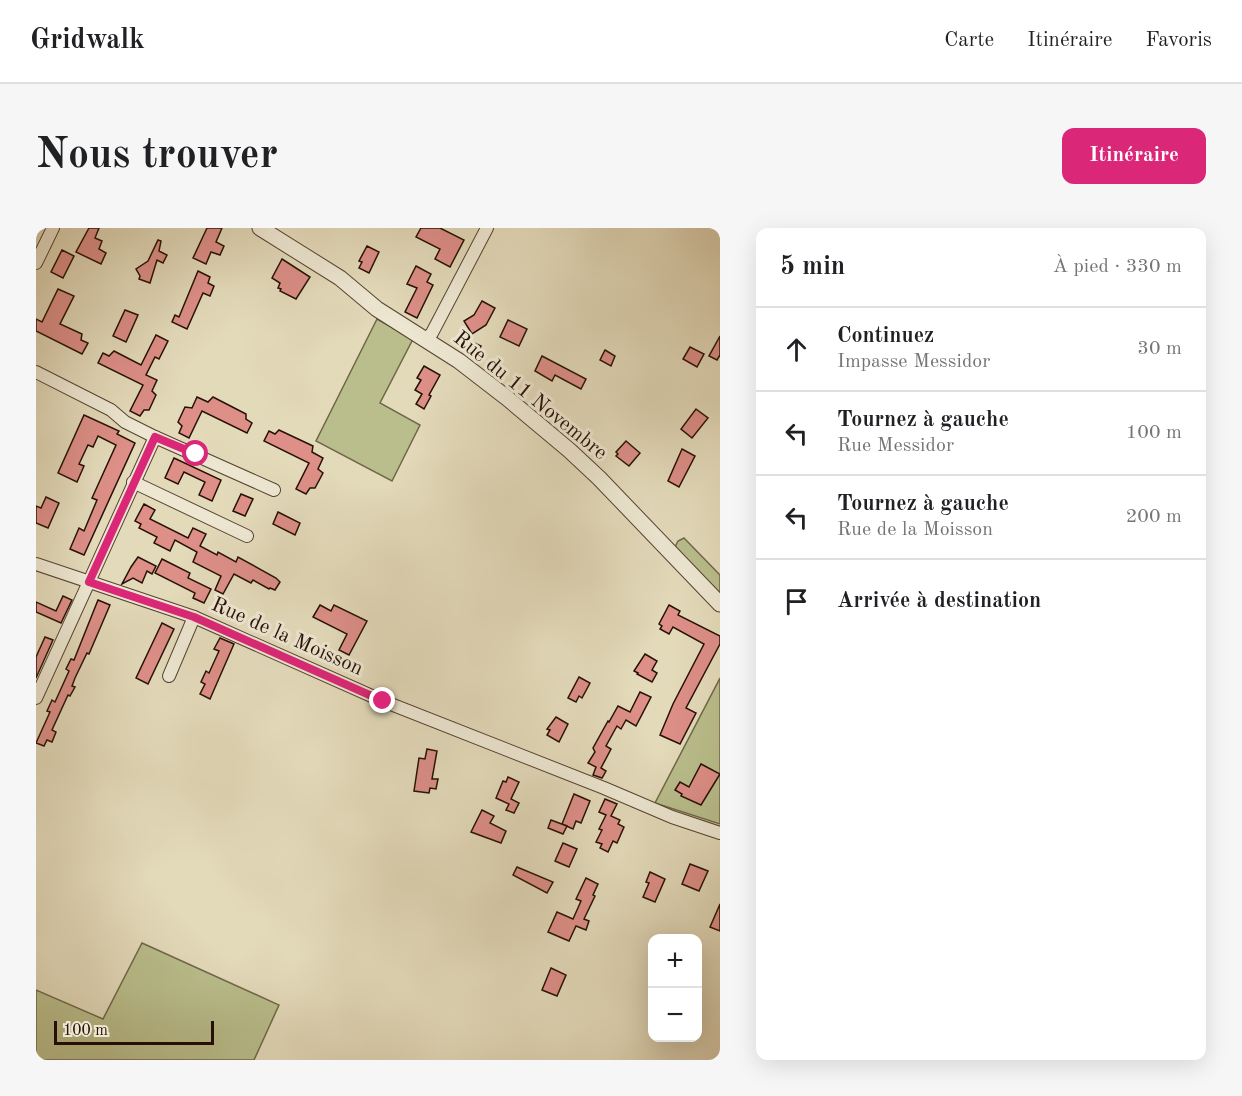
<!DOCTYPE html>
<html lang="fr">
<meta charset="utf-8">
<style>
:root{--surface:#fff;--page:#f6f6f6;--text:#202124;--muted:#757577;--line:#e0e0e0;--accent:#db2777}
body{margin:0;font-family:"Old Standard TT",serif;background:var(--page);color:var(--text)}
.controls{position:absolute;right:18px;bottom:18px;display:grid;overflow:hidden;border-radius:12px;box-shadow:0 6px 24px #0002}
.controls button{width:54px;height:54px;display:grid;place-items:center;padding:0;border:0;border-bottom:2px solid var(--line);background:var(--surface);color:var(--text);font:30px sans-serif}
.scale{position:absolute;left:18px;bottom:15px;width:160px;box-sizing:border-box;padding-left:6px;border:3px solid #271106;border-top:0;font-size:16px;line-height:21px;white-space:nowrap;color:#271106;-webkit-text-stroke:4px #ede7d2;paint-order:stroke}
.stop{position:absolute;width:18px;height:18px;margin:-14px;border:4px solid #db2777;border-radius:50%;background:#fff}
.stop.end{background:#db2777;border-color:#fff;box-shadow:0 2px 6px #0008}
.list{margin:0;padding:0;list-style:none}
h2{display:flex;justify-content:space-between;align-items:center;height:78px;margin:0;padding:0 24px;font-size:26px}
h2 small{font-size:20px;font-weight:400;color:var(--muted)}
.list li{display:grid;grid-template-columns:39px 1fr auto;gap:18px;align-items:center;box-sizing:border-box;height:84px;padding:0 24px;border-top:2px solid var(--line)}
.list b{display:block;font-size:22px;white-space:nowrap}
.list p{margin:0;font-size:20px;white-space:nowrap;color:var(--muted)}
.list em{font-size:20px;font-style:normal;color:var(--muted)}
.icon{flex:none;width:33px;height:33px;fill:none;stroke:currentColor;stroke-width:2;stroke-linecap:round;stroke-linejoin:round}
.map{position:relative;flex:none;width:684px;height:832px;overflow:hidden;border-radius:12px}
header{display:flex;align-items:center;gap:36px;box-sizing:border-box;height:84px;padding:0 30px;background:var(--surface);border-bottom:2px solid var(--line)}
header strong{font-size:28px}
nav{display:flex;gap:33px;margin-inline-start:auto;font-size:21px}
.intro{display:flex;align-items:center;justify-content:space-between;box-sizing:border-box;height:144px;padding:0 36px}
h1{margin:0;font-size:42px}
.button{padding:15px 27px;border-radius:12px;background:var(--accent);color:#fff;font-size:21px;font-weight:700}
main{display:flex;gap:36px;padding:0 36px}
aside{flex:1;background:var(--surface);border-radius:12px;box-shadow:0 6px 24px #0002}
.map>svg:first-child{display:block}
.green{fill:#b9be8c;stroke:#706849;stroke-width:1.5}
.building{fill:#dd8f88;stroke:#271106;stroke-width:1.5}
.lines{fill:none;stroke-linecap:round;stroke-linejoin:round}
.minor-casing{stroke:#564333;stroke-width:14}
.tertiary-casing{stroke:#564333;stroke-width:17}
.minor{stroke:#ede7d2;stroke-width:12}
.tertiary{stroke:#ede7d2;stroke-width:15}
.route{stroke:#db2777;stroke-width:8}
.labels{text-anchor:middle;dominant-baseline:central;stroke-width:6;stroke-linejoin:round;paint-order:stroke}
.street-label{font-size:21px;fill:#271106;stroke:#ede7d2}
</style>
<header>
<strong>Gridwalk</strong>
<nav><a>Carte</a><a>Itinéraire</a><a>Favoris</a></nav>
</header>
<div class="intro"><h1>Nous trouver</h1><a class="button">Itinéraire</a></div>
<main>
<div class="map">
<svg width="684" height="832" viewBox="0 0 684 832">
<rect width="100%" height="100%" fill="#e3daba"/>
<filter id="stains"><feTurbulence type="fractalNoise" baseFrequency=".00333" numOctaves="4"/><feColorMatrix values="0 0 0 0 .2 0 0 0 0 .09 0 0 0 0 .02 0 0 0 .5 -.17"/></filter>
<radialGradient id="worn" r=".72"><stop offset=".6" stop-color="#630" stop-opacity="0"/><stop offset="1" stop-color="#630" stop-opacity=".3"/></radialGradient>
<!-- green -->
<g class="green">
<path d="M341 91 377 111 344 175 384 197 356 253 280 213Z"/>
<path d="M648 310 684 347V367L639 319 642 313Z"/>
<path d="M684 450V596L619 575Z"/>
<path d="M106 715 243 777 218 832H0V762L67 791Z"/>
</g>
<!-- building -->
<g class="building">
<path d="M53 0H63L59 10 66 13 63 21 70 25 65 36 40 24Z"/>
<path d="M171 0H186L180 14 188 18 184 27 175 24 170 36 157 30Z"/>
<path d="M385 0H404L428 12 414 39 399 31 404 21 380 9Z"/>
<path d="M122 12 125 13 123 23 131 27 127 35 121 32 114 55 103 51 104 48 100 41 112 33Z"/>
<path d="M331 18 343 24 333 45 323 40 326 34 323 33Z"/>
<path d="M26 22 38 28 27 50 15 44Z"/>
<path d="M246 31 274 49 260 71 244 63 245 61 242 60 244 55 236 50Z"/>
<path d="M380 38 395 46 391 54 397 57 381 90 369 84 381 60 371 56Z"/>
<path d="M162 43 174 49 172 55 178 58 174 68 167 65 151 101 136 94 139 87 143 89Z"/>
<path d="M22 61 38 68 24 96 46 106 45 112 52 115 46 126 0 103V91L6 94Z"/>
<path d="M446 73 459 80 450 97 436 106 428 93 438 87Z"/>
<path d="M89 82 102 87 90 114 77 108Z"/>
<path d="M472 92 491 101 483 118 464 109Z"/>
<path d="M120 107 132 113 123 131 119 129 110 147 121 152 116 163 120 167 113 182H108L104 188 94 183 107 157 62 135 67 125 73 128 78 123 105 137Z"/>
<path d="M684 108V127L681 132 673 128Z"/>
<path d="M434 113 445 118 439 129 429 123Z"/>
<path d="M654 119 668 126 661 139 647 131Z"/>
<path d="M569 122 579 128 575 138 564 132Z"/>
<path d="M506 128 550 151 545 161 519 147 516 153 499 143Z"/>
<path d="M388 138 404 147 393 167 395 168 388 181 380 176 386 166 379 162 385 152 381 150Z"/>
<path d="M161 169 172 174 177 169 210 186V191L216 195 211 205 166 183 153 210 143 205 146 198 142 194 149 179 156 180Z"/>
<path d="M660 181 672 190 656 210 645 201Z"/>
<path d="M48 187 83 203 81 206 99 215 48 327 34 321 43 300 48 303 61 272 56 270 80 217 62 208 57 219 52 217 43 236 48 238 41 254 22 245Z"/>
<path d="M243 202 277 218 276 224 287 230 282 241 287 245 279 260H274L270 266 260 261 273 235 228 213 233 203 239 206Z"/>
<path d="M590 213 604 225 593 238 580 228 582 226 580 224Z"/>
<path d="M646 221 659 228 643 259 632 253Z"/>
<path d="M138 230 185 252 176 273 163 267 169 254 148 244 142 256 129 250Z"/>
<path d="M205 266 217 271 209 288 197 283Z"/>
<path d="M10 269 23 275 12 300 0 295V278L5 280Z"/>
<path d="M108 276 119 282 114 291 152 310 157 300 170 306 164 318 181 327 182 324 200 334 202 329 240 350 244 354 239 362 234 360 233 361 217 352 215 355 198 346 187 366 179 362 185 348 157 334 161 324 139 312 134 323 118 315 121 309 103 300 105 296 99 293Z"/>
<path d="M242 284 264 295 259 307 237 296Z"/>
<path d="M102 329 120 338 116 346 111 343 106 355 97 350 86 356 95 339Z"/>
<path d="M126 331 154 345 152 350 175 361 168 375 157 370 159 365 119 345Z"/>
<path d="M27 368 36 372 25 395 0 384V374L20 383Z"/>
<path d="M62 372 74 377 53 426 51 425 39 450 36 458 39 459 34 468 32 467 16 502 20 504 16 514 11 512 8 518 0 515 14 484 11 483 16 472 19 474 33 443 30 441 35 431 38 432Z"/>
<path d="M284 377 295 383 298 377 331 393 313 427 303 422 311 406 277 389Z"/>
<path d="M633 377 644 383 642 387 684 408V416L650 480 660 485 644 516 624 507 637 476 668 416 637 399 633 406 624 401 626 398 623 396Z"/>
<path d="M126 395 138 401 112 456 100 450Z"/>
<path d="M9 409 17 412 0 450V429Z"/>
<path d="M184 410 198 416 174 471 164 466 169 456 165 454 170 443 173 445 183 423 178 421Z"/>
<path d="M609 426 621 433 616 442 621 445 616 454 601 446 602 445 598 443Z"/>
<path d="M543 449 554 455 546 470 543 468 540 474 532 470Z"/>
<path d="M604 464 615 469 600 498 590 492 585 501 581 498 570 518 575 521 565 540 570 543 566 550 557 547 560 539 552 535 559 524 557 520 572 493 573 494 582 478 594 484Z"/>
<path d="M520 489 532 496 523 514 511 507 514 502 511 501Z"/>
<path d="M391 521 401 523 396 551H402L400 561 394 560 393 565 378 563 383 530 389 531Z"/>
<path d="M665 536 684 546 665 577 645 568 646 566 639 562 644 554 653 559Z"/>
<path d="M472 549 483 554 475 571 483 575 478 585 470 582 473 576 460 570 467 553 470 554Z"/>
<path d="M538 566 554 573 545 595 540 593 537 601 526 596Z"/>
<path d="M569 571 581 576 575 588 584 592 582 596 588 599 581 615 577 613 572 624 564 620 566 616 560 614 566 602 563 601 570 587 563 584Z"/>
<path d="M446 582 458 588 454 595 470 603 465 615 435 604Z"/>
<path d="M515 592 531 598 527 606 512 600Z"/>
<path d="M527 615 541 621 533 639 519 633Z"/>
<path d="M654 636 672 643 663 663 646 656Z"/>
<path d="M481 639 517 654 511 665 477 647Z"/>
<path d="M614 644 629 651 619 674 607 669 613 655 610 654Z"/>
<path d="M550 650 562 656 557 667 559 668 548 691 553 693 550 702 540 698 533 713 512 704 521 684 537 691 545 673 540 671Z"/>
<path d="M684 676V703L674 699Z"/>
<path d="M515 740 530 747 521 768 506 762Z"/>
</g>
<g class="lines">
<defs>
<g id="minor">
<path d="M0 35 17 0"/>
<path d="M390 112 396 105 451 0"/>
<path d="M0 144 75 182 89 194 119 209 238 262"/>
<path d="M97 254 211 308"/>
<path d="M0 336 158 389 347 473 568 560 636 589 684 605"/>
<path d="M133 448 158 389"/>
<path d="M0 470 119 209"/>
</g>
<path id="tertiary" d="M224 0 304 50 341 81 423 133 471 170 533 222 563 250 684 376"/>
</defs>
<!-- minor casing -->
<use href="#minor" class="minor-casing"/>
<!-- tertiary casing -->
<use href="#tertiary" class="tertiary-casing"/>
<!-- minor -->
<use href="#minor" class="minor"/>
<!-- tertiary -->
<use href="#tertiary" class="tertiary"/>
</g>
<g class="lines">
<!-- route -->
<path class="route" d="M160 226 119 209 53 354 158 389 347 473"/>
</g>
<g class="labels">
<!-- street labels -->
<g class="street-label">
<text transform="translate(494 168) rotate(39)">Rue du 11 Novembre</text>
<text transform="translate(251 409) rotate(24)">Rue de la Moisson</text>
</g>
</g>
<rect width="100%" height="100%" filter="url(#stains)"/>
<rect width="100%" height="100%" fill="url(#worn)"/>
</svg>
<div class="controls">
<button>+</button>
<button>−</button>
</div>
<div class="scale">100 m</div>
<div class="stop" style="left:160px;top:226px"></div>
<div class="stop end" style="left:347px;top:473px"></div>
</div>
<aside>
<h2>5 min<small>À pied · 330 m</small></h2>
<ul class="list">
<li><svg class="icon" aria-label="ahead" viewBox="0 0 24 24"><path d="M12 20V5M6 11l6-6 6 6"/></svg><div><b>Continuez</b><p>Impasse Messidor</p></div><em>30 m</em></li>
<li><svg class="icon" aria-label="left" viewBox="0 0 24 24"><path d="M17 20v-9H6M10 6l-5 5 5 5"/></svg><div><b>Tournez à gauche</b><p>Rue Messidor</p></div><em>100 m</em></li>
<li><svg class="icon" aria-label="left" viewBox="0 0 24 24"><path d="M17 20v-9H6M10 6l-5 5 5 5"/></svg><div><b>Tournez à gauche</b><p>Rue de la Moisson</p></div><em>200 m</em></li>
<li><svg class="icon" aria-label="arrive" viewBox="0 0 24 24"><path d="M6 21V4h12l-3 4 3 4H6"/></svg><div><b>Arrivée à destination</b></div></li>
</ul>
</aside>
</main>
